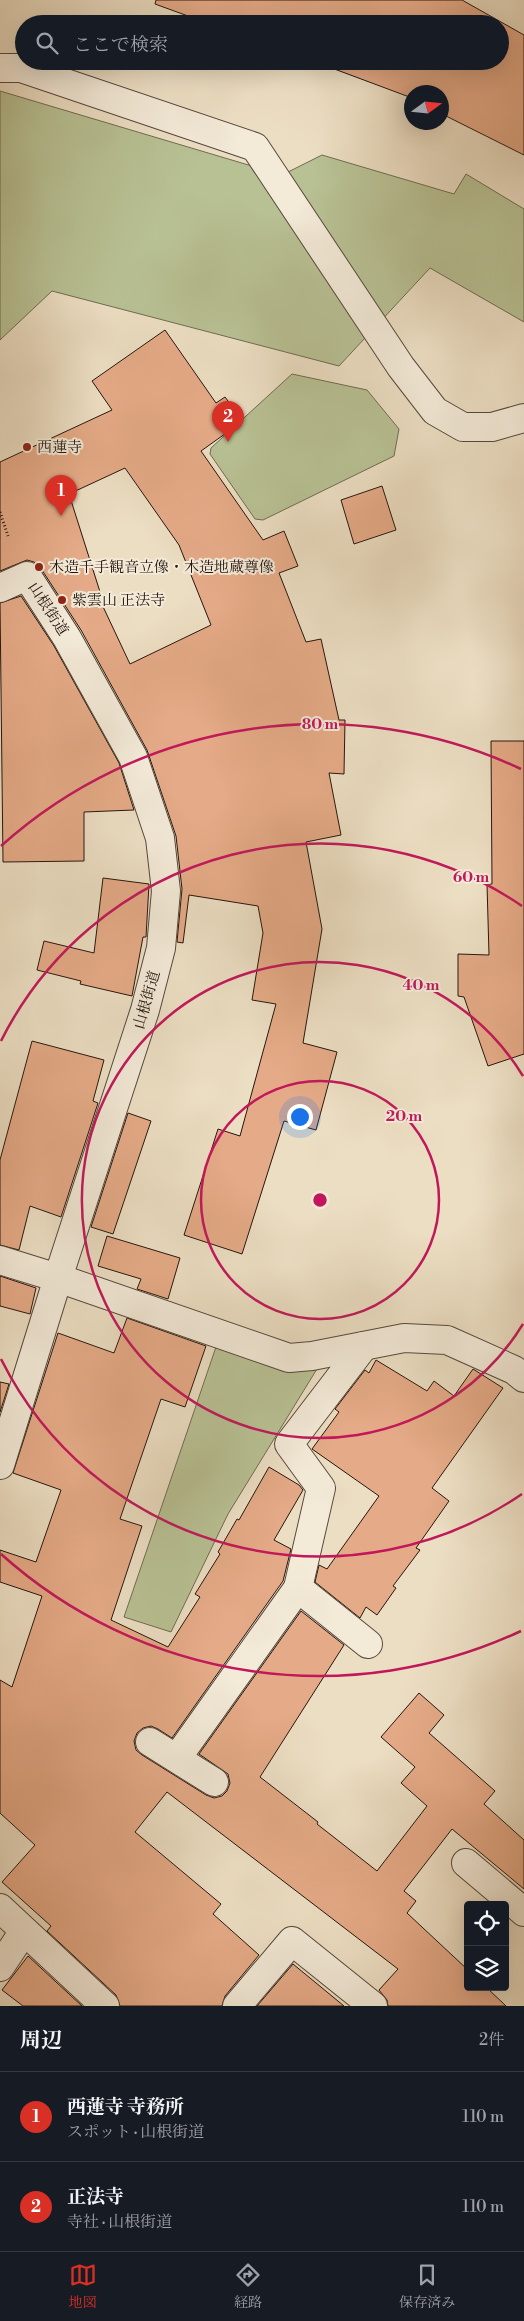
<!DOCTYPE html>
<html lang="ja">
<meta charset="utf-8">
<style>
:root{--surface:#171b24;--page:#20242c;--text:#f1f3f6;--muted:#9ea1a6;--line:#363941;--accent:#d93025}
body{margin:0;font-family:"Libre Bodoni","Noto Serif JP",serif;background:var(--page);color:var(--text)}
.controls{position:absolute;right:15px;bottom:15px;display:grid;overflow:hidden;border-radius:5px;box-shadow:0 5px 20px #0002}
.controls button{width:45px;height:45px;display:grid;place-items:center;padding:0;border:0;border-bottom:1px solid var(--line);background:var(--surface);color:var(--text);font:25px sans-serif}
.compass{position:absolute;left:404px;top:85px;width:45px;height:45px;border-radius:50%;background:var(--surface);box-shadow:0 5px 20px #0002;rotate:75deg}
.you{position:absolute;left:299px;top:1116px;width:18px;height:18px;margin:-12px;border:4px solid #fff;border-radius:50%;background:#1a73e8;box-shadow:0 0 0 8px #1a73e833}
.badge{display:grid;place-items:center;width:32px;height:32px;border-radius:50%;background:var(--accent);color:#fff;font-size:16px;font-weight:700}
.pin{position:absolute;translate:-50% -41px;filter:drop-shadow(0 1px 2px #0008)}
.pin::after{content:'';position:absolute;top:26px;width:18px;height:15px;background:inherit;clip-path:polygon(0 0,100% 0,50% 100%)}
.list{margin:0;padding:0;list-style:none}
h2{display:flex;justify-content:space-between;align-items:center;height:65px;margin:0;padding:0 20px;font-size:21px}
h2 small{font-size:16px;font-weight:400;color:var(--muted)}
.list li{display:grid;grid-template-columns:32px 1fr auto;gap:15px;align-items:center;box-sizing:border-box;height:90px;padding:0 20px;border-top:1px solid var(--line)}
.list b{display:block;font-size:19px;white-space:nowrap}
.list p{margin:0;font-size:16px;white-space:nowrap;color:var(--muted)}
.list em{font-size:16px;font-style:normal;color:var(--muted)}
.icon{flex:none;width:28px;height:28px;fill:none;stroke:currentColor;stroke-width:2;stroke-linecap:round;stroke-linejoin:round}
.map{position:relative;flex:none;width:524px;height:2006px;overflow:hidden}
.search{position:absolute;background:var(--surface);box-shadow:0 5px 20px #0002;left:15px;right:15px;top:15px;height:55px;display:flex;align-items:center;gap:12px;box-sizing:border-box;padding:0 18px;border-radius:28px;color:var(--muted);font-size:19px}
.sheet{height:245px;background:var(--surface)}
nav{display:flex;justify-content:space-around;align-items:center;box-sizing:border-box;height:70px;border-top:1px solid var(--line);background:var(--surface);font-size:14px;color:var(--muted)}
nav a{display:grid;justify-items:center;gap:2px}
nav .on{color:var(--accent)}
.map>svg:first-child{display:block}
.green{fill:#b8c194;stroke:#6e6c52}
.building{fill:#e5aa87;stroke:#25160f;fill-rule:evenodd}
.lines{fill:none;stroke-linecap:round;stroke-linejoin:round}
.minor-casing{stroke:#57483c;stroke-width:30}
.path{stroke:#25160f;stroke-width:3;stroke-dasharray:1 2.5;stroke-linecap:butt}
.minor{stroke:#f3ead8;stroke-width:28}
.ring{fill:none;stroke:#c2185b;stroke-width:2.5}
.poi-dot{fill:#8f2418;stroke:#f3ead8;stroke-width:2}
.labels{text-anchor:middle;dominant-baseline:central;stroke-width:4;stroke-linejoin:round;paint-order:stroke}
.poi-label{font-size:15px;fill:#25160f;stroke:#f3ead8;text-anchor:start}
.street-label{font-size:15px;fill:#25160f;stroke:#f3ead8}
.centre{fill:#c2185b;stroke:#f3ead8;stroke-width:2.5}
.ring-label{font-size:15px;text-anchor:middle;font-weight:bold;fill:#c2185b;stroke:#f3ead8;stroke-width:4;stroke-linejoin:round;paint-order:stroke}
</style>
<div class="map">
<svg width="524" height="2006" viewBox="0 0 524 2006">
<rect width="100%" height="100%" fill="#ecdec3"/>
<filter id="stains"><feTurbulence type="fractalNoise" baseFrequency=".004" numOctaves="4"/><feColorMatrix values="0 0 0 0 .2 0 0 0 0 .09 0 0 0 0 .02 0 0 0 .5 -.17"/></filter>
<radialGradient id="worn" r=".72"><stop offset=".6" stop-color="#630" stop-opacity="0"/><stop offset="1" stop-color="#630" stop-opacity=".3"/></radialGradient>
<!-- green -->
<g class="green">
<path d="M0 91 282 175 322 155 454 194 466 174 524 209V322L430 268 339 366 52 291 0 340Z"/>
<path d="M292 374 367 390 399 429 394 456 263 520 255 519 210 454 211 448Z"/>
<path d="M218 1341 320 1364 228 1514 171 1632 124 1617Z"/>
</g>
<!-- building -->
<g class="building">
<path d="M156 0H462L524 35V155L442 114V92H412V98L313 61H500V24H210L155 4Z"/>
<path d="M165 330 216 403 225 397 243 421 201 451 263 540 284 531 298 566 279 573 306 642 321 639 339 720H345L344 774 329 773 341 835 306 842 322 929 303 1043 337 1052 316 1130 284 1121 242 1254 184 1235 218 1129 240 1136 276 1004 252 1000 263 933 258 906 189 895 183 943 177 942 182 889 176 836 147 750 81 630 40 567 34 562 27 560 0 571V462L112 410 92 381ZM125 468 179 545 211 625 130 664 98 596 101 595 69 494Z"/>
<path d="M382 486 396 530 354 544 341 500Z"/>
<path d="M21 596 54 646 119 763 134 810 84 812V861L3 862 0 603Z"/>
<path d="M491 741H524V1054L488 1066 464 997 458 996V954L489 955 487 884H492Z"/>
<path d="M103 878 149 884 146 937H143L132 996 80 984 81 981 37 970 44 941 94 953Z"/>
<path d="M32 1041 104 1060 93 1101 98 1103 61 1217 30 1206 19 1250 0 1245V1160Z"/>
<path d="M128 1113 151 1121 113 1234 91 1227Z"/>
<path d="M107 1236 180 1258 168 1299 137 1289 141 1279 98 1266Z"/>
<path d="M0 1276 36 1288 30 1314 0 1306Z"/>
<path d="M127 1318 206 1346 185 1407 161 1399 120 1519 142 1526 111 1620 168 1647 200 1597 195 1594 220 1554 218 1552 237 1519 239 1520 269 1467 299 1485 303 1490 274 1540 291 1549 283 1581 172 1738 158 1729 151 1726 143 1728 137 1733 134 1741 136 1750 142 1755 206 1795 214 1798 222 1796 227 1791 230 1783 228 1774 199 1754 301 1611 344 1645 260 1777 318 1822 317 1824 377 1871 427 1806 401 1783 415 1767 381 1737 419 1693 444 1715 429 1733 495 1791 484 1804 524 1840V1889L452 1829 404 1891 416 1901 407 1913 468 1970V1987H486L506 2006H388L387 2000 379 1990 398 1969 167 1792 135 1832 221 1904 213 1914 259 1955 225 1996 222 2006H120L116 1995 47 1931 51 1926 2 1882 35 1845 0 1813V1680L12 1687 42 1596 0 1582V1550L36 1562 61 1490 13 1473 58 1333 114 1353Z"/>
<path d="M376 1360 427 1391 434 1381 454 1396 473 1369 503 1388 432 1488 449 1501 416 1548 420 1550 393 1586 396 1588 377 1615 366 1607 360 1618 315 1582 319 1565 327 1569 379 1496 312 1449 339 1412 335 1409 365 1370 369 1373Z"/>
<path d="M0 1382 9 1384 0 1412Z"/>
<path d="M28 1956 82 2006H23L2 1990Z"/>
<path d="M293 1964 344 2006H257Z"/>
</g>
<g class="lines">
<defs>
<g id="minor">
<path d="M0 68H21L255 147 401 367 435 411 463 427H492L524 418"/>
<path d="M0 588 27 576 67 638 133 757 160 838 166 891 161 948 145 1010 58 1278 0 1465"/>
<path d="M0 1260 58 1278 289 1358 312 1356 404 1338 447 1340 514 1370 524 1378"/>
<path d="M298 1588 368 1644"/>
<path d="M150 1742 214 1782"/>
<path d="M177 1758 298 1588 321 1488 289 1444 364 1346"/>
<path d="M466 1863 524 1912"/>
<path d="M0 1908 105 2006"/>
<path d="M0 1967 24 1931"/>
<path d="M237 2006 292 1941 373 2006"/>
</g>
</defs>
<!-- minor casing -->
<use href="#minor" class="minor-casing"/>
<!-- path -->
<path class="path" d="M0 512 8 536"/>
<!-- minor -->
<use href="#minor" class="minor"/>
</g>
<!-- distance rings -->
<g class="ring">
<circle cx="320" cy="1200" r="119"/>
<path d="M523 1324A238 238 0 1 1 523 1076"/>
<path d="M522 1494A357 357 0 0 1 1 1359M1 1041A357 357 0 0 1 522 906"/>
<path d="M521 1631A476 476 0 0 1 1 1554M1 846A476 476 0 0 1 521 769"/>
</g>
<!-- markers -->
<g class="poi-dot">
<circle cx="27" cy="447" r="5"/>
<circle cx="39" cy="567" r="5"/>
<circle cx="62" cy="600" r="5"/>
</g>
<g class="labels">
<!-- poi labels -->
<g class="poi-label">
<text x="37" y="447">西蓮寺</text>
<text x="49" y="567">木造千手観音立像・木造地蔵尊像</text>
<text x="72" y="600">紫雲山 正法寺</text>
</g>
<!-- street labels -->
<g class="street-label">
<text transform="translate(48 609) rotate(57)">山根街道</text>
<text transform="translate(147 1000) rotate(-74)">山根街道</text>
</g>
</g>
<circle cx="320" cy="1200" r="8" class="centre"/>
<g class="ring-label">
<text x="320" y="729">80 m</text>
<text x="471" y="882">60 m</text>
<text x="421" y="990">40 m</text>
<text x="404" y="1121">20 m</text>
</g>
<rect width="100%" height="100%" filter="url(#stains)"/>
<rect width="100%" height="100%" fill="url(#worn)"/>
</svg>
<div class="controls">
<button><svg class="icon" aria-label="locate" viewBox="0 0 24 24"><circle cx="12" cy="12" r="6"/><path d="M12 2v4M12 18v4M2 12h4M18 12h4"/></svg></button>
<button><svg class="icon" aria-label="layers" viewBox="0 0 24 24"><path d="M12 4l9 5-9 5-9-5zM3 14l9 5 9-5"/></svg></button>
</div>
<svg class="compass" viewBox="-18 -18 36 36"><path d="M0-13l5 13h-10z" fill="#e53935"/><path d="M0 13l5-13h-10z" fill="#9ea1a6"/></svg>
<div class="you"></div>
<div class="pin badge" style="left:61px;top:516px">1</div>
<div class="pin badge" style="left:228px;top:442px">2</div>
<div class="search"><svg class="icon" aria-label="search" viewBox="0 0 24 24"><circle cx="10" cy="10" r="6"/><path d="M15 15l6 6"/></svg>ここで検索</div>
</div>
<section class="sheet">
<h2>周辺<small>2件</small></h2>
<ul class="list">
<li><span class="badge">1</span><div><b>西蓮寺 寺務所</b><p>スポット · 山根街道</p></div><em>110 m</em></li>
<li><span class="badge">2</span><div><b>正法寺</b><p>寺社 · 山根街道</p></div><em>110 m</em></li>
</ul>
</section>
<nav>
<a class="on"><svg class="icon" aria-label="map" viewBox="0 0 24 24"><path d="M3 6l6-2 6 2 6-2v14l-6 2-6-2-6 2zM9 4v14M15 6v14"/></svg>地図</a>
<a><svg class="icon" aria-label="directions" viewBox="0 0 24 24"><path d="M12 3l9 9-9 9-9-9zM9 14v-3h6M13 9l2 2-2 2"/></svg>経路</a>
<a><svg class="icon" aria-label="saved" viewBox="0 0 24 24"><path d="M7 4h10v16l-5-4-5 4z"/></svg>保存済み</a>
</nav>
